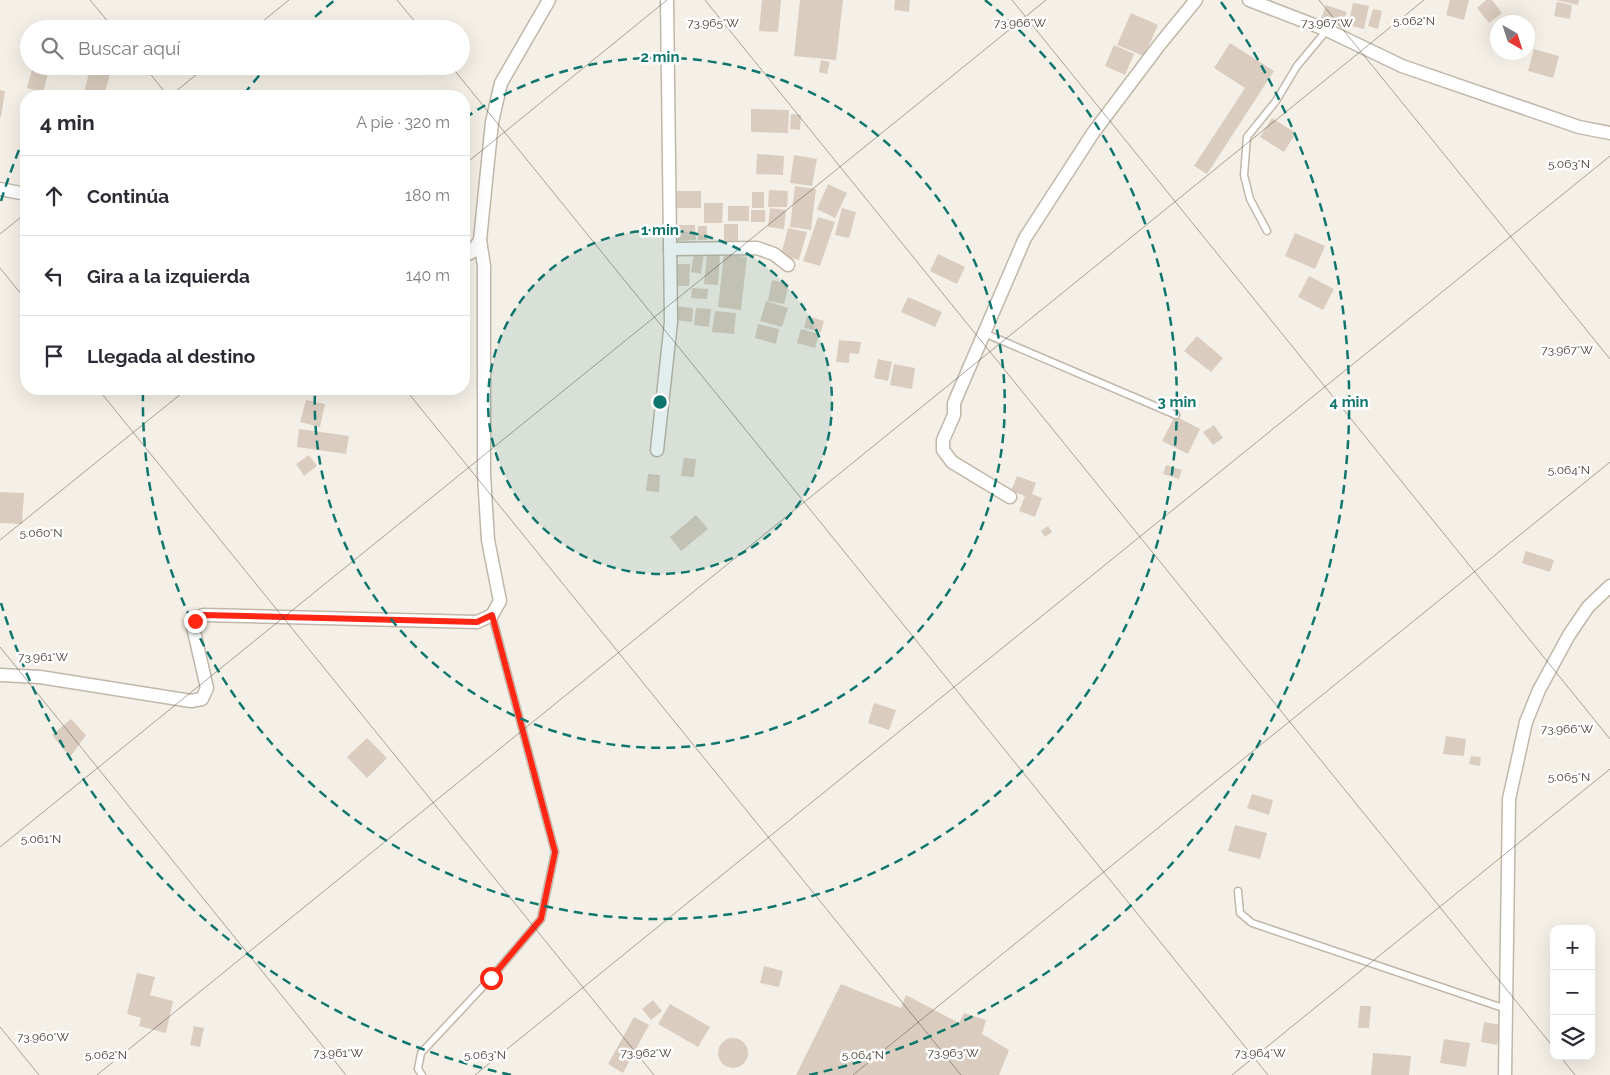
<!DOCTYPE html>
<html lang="es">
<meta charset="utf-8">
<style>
:root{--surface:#fff;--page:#f2f2f3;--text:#2b2b33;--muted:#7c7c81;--line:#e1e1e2}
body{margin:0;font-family:Raleway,sans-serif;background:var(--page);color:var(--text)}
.controls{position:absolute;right:15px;bottom:15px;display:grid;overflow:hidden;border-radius:10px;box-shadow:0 5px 20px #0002}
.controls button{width:45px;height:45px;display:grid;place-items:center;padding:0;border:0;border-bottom:1px solid var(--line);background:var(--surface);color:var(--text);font:25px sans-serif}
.compass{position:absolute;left:1490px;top:15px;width:45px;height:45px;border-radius:50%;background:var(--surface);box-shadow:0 5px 20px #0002;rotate:141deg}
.stop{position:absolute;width:15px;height:15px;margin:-11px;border:4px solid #ff2614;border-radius:50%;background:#fff}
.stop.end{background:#ff2614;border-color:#fff;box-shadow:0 1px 5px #0008}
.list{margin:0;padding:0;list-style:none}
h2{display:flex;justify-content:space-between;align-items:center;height:65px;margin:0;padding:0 20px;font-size:21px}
h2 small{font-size:16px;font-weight:400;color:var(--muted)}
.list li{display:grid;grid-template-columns:32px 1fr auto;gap:15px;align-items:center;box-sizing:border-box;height:80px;padding:0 20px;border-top:1px solid var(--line)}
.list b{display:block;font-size:19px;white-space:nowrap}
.list em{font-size:16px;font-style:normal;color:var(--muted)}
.icon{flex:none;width:28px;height:28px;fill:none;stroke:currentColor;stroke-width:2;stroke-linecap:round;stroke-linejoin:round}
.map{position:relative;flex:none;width:1610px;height:1075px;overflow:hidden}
.search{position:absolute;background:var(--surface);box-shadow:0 5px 20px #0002;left:20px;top:20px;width:450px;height:55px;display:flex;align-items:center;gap:12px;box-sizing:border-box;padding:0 18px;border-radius:28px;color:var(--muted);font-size:19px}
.panel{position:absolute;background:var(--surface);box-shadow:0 5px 20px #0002;left:20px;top:90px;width:450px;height:305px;border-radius:20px}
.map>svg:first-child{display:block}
.building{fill:#dacdbf}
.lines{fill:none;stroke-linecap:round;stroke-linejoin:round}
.lane-casing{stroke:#c1b7a9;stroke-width:9}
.street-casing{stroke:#c1b7a9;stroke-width:15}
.lane{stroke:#fff;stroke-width:6}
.street{stroke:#fff;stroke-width:12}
.route{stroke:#ff2614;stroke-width:6}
.ticks{fill:none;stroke:#484035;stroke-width:1;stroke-opacity:0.45}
.ring{fill:none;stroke:#0f766e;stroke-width:2.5;stroke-dasharray:9 6}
.ticks-label{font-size:12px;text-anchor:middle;fill:#484035;stroke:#fff;stroke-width:5;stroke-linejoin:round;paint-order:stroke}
.centre{fill:#0f766e;stroke:#fff;stroke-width:2.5}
.ring-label{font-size:15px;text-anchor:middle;font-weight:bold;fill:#0f766e;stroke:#fff;stroke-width:5;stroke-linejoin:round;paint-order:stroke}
</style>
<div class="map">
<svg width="1610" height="1075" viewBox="0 0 1610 1075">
<rect width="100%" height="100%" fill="#f5f0e7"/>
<!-- building -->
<g class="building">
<path d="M762 0H781L778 32 759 31Z"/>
<path d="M800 0H843L836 60 794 56Z"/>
<path d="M895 0H910L909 12 894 10Z"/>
<path d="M1450 0H1469L1464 20 1446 15Z"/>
<path d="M1486 0H1492L1502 13 1489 23 1477 8Z"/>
<path d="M1556 0H1579L1578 5Z"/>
<path d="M1557 2 1572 5 1570 19 1554 16Z"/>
<path d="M1353 3 1369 6 1364 29 1348 25Z"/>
<path d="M1326 5 1347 12 1342 26 1321 19Z"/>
<path d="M1373 9 1382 11 1378 29 1368 26Z"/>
<path d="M1131 13 1158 25 1144 56 1117 45Z"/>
<path d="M1230 43 1274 71 1207 174 1194 166 1245 88 1214 68Z"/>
<path d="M1114 45 1134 54 1125 75 1105 66Z"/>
<path d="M1534 49 1559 56 1553 78 1528 71Z"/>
<path d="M821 60 830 62 827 74 819 72Z"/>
<path d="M33 66 49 70 43 92 27 88Z"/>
<path d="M90 69 110 74 104 96H83Z"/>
<path d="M0 90 5 91 1 117H0Z"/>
<path d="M751 109 789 110 788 133 751 132Z"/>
<path d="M791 114 801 115 800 130 790 129Z"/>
<path d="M1272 118 1296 133 1284 152 1260 137Z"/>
<path d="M757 154 784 156 783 175 756 174Z"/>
<path d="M794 155 817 159 812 186 790 183Z"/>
<path d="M828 184 847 193 835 218 817 209Z"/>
<path d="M795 186 816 189 811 230 790 227Z"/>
<path d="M769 190 788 191 787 207H768Z"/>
<rect x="676" y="191" width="25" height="17"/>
<rect x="752" y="192" width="12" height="16"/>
<path d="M704 203H723L722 223H704Z"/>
<rect x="728" y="206" width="21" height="15"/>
<path d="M770 208 786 210 784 229 768 227Z"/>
<path d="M842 208 856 212 849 238 835 235Z"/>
<rect x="751" y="210" width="14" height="12"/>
<path d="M818 217 835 222 820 266 803 261Z"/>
<rect x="724" y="224" width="14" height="19"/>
<path d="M678 225H695L696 240 678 241Z"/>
<rect x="698" y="226" width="9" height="14"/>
<path d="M788 228 807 232 799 260 781 255Z"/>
<path d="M1295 233 1325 246 1315 269 1285 256Z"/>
<path d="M694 253 704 254 701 274 691 272Z"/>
<path d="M707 254 720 255 718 285 704 284Z"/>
<path d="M724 254 747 257 741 310 718 307Z"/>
<path d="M938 254 965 267 957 284 930 271Z"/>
<path d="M676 264H690L689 286H676Z"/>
<path d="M1309 276 1334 289 1323 310 1298 297Z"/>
<path d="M772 280 789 284 784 304 768 301Z"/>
<path d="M692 288 708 289 707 299 691 298Z"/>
<path d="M908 297 942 312 935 327 901 312Z"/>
<path d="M766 301 788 308 782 327 760 321Z"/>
<path d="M675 306 693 308 692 322 673 320Z"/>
<path d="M696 308 711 309 709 327 694 325Z"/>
<path d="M715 311 736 313 734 334 712 332Z"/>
<path d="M807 316 824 321 821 332 804 328Z"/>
<path d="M758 324 779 329 776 344 755 338Z"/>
<path d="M801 329 819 334 815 348 797 343Z"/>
<path d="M1197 336 1223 358 1211 372 1184 351Z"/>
<path d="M839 340 861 342 859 354 850 353 849 363 836 362Z"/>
<path d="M878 359 892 362 888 381 874 378Z"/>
<path d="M894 364 915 368 912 389 890 385Z"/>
<path d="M306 400 325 404 320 427 300 422Z"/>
<path d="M1175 416 1200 429 1188 454 1162 441Z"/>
<path d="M1214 425 1223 438 1213 445 1203 432Z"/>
<path d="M299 429 349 436 346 454 297 447Z"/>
<path d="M309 455 317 466 304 476 296 464Z"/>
<path d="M684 458 696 459 694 477 681 476Z"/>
<path d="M1166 465 1182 470 1179 479 1163 474Z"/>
<path d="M648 474 660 475 659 492 646 491Z"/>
<path d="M1017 476 1036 483 1032 494 1042 498 1035 517 1019 511 1025 496 1011 491Z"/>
<path d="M0 492 24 493 22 524 0 523Z"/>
<path d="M696 515 708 529 681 551 670 537Z"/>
<path d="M1048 526 1052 532 1045 537 1041 531Z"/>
<path d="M1526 551 1554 560 1550 572 1522 563Z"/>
<path d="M874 703 896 710 889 730 868 723Z"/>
<path d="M71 719 86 735 70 757 52 735Z"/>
<path d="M1446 736 1466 739 1464 756 1443 754Z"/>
<path d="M367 738 387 758 367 778 347 757Z"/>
<path d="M1471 756 1481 757 1480 766 1469 764Z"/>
<path d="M1252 794 1273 800 1269 815 1247 808Z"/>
<path d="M1235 825 1267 833 1260 859 1228 851Z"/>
<path d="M764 966 783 971 779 987 760 983Z"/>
<path d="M137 973 155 977 150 995 173 1001 166 1033 139 1026 141 1018 127 1014Z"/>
<path d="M841 984 901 1008 906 995 959 1023 964 1013 986 1020 982 1034 1009 1050 999 1075H796Z"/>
<path d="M653 1000 662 1011 651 1020 642 1009Z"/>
<path d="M670 1004 710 1027 698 1047 658 1024Z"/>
<path d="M1360 1006H1371L1369 1028H1358Z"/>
<path d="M634 1017 649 1025 623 1073 608 1064Z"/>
<path d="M1484 1022 1501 1025 1497 1045 1481 1042Z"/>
<path d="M194 1026 204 1028 200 1047 190 1045Z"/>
<circle cx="733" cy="1053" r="15"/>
<path d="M1444 1039 1470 1043 1466 1067 1440 1063Z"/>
<path d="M1373 1053 1411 1056 1409 1075H1371Z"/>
</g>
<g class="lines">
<defs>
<g id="lane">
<path d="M1267 231 1250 199 1244 175 1247 137 1276 101 1297 66 1327 30"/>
<path d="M984 333 1176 415"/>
<path d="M1238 891 1240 913 1252 923 1506 1009"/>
<path d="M422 1075 418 1069 421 1053 491 978 541 919 555 852 492 615"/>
</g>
<g id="street">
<path d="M1249 0 1327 30 1402 66 1579 127 1610 133"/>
<path d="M0 189 26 194"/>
<path d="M670 249 757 248 774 254 788 265"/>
<path d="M464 256 472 252 480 240 492 122 501 83 549 0"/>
<path d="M657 450 671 322 667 0"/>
<path d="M1010 497 952 462 943 450V440L954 415V403L1025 238 1093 133 1160 44 1196 0"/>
<path d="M0 675 40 677 191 701 202 699 207 688 193 627 195 621 203 615 477 622 492 615 500 601 488 540 484 475V266L480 240"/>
<path d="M1505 1075 1509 799 1526 722 1539 690 1569 635 1588 607 1610 586"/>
</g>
</defs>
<!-- lane casing -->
<use href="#lane" class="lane-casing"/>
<!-- street casing -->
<use href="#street" class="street-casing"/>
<!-- lane -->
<use href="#lane" class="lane"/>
<!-- street -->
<use href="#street" class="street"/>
</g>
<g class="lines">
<!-- route -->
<path class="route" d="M195 621 203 615 477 622 492 615 555 852 541 919 491 978"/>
</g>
<!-- ticks -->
<path class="ticks" d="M90 0 114 29M397 0 421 29M705 0 1554 1048M1012 0 1610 739M1319 0 1610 359M253 29 289 0M144 66 168 96M451 66 1268 1075M170 96 207 66M464 165 667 0M0 234 26 213M0 268 26 300M98 389 654 1075M405 389 961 1075M0 540 187 389M0 647 346 1075M0 847 1046 0M0 1027 39 1075M1560 1056 1575 1075M97 1075 1424 0M475 1075 1610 156M853 1075 1610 462M1232 1075 1610 769"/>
<!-- distance rings -->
<circle cx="660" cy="402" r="172" fill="#0f766e" fill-opacity=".12"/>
<g class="ring">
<circle cx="660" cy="402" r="172"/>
<path d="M465 118A345 345 0 1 1 315 390"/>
<path d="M244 94A517 517 0 0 1 264 70M304 27A517 517 0 0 1 335 0M985 0A517 517 0 1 1 143 393"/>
<path d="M511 1075A689 689 0 0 1 1 603M1 201A689 689 0 0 1 26 133M1221 2A689 689 0 0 1 809 1075"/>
</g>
<g class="ticks-label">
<text x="1414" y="25">5.062°N</text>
<text x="713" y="27">73.965°W</text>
<text x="1020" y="27">73.966°W</text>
<text x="1327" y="27">73.967°W</text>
<text x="1569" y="168">5.063°N</text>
<text x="1567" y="354">73.967°W</text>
<text x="1569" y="474">5.064°N</text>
<text x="41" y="537">5.060°N</text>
<text x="43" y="661">73.961°W</text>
<text x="1567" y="733">73.966°W</text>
<text x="1569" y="781">5.065°N</text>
<text x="41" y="843">5.061°N</text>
<text x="43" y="1041">73.960°W</text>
<text x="338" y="1057">73.961°W</text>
<text x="646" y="1057">73.962°W</text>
<text x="953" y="1057">73.963°W</text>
<text x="1260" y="1057">73.964°W</text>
<text x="106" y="1059">5.062°N</text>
<text x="485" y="1059">5.063°N</text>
<text x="863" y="1059">5.064°N</text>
</g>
<circle cx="660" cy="402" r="8" class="centre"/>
<g class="ring-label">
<text x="660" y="62">2 min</text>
<text x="660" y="235">1 min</text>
<text x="1177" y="407">3 min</text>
<text x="1349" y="407">4 min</text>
</g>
</svg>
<div class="controls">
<button>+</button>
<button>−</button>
<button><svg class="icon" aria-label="layers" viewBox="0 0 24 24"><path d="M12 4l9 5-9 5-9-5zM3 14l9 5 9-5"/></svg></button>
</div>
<svg class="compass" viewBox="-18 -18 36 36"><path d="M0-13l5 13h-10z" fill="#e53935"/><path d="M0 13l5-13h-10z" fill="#7c7c81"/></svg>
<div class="stop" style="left:491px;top:978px"></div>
<div class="stop end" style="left:195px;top:621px"></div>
<div class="search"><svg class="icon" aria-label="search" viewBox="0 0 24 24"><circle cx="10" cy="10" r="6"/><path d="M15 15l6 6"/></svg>Buscar aquí</div>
<section class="panel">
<h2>4 min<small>A pie · 320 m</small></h2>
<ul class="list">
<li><svg class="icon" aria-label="ahead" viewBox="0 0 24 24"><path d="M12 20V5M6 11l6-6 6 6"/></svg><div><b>Continúa</b></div><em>180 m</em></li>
<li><svg class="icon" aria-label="left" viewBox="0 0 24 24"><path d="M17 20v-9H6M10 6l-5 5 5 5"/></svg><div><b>Gira a la izquierda</b></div><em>140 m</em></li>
<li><svg class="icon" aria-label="arrive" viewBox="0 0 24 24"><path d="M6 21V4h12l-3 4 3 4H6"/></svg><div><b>Llegada al destino</b></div></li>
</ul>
</section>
</div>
